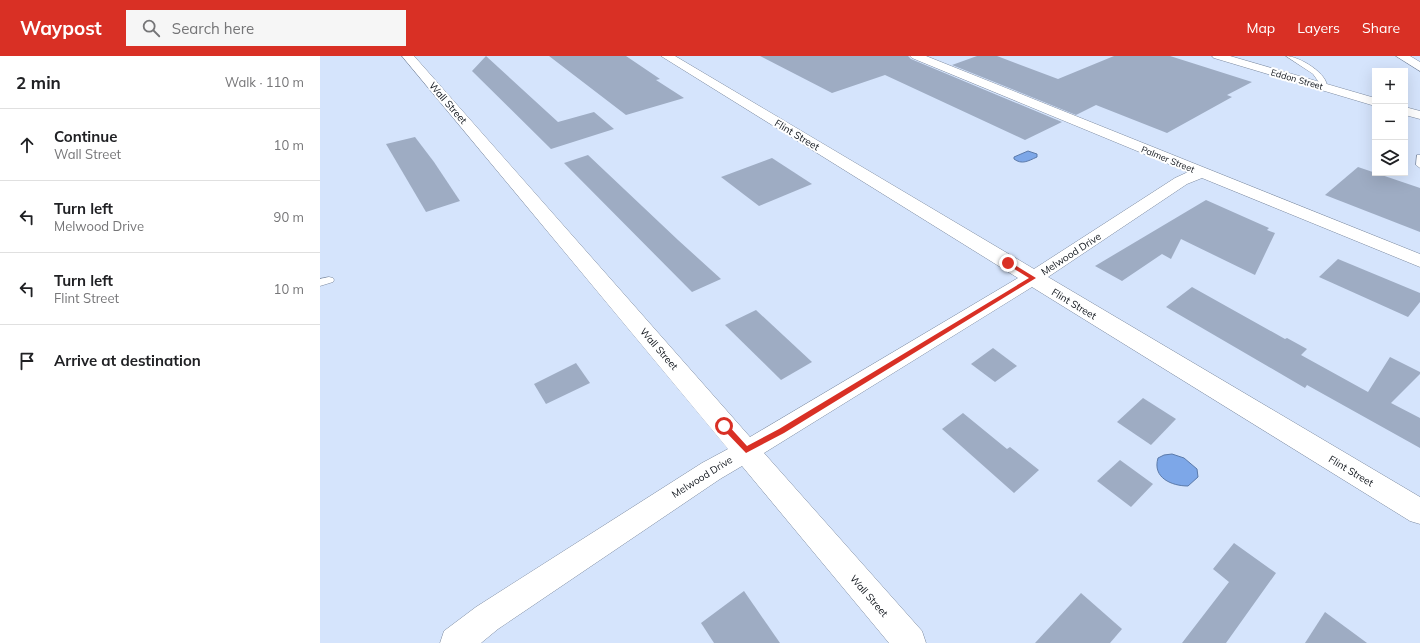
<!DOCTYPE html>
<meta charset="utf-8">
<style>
:root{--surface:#fff;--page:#f6f6f6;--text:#202124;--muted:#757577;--line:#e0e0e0;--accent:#d93025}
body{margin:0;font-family:Mulish,sans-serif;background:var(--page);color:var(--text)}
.controls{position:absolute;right:12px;top:12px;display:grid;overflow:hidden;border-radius:0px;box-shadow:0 4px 16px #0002}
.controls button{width:36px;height:36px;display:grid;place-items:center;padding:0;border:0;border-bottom:1px solid var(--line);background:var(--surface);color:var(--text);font:20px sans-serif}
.stop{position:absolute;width:12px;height:12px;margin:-9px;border:3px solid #d93025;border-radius:50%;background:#fff}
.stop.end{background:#d93025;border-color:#fff;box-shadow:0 1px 4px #0008}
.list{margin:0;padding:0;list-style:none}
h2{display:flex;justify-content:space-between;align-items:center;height:52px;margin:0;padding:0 16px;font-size:17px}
h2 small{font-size:13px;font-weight:400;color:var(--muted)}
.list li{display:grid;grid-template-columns:26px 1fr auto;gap:12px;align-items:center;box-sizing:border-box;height:72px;padding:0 16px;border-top:1px solid var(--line)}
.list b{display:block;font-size:15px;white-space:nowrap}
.list p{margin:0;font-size:13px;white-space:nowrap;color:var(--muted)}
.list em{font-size:13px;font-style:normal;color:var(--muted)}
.icon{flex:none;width:22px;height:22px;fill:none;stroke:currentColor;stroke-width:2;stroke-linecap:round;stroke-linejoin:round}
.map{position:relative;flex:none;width:1100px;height:587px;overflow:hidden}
header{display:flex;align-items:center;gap:24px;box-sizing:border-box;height:56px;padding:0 20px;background:var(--accent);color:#fff}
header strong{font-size:19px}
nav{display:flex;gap:22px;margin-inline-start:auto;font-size:14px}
.search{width:280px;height:36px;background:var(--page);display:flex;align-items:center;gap:10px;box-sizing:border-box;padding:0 14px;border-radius:0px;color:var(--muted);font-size:15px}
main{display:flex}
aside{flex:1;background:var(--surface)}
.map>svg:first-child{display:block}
.water{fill:#7da7e8;stroke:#5b7aaa}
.building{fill:#9eacc3}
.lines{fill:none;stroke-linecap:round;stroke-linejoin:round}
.service-casing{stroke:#7b899f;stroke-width:1}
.minor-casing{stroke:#7b899f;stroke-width:1}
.secondary-casing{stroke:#7b899f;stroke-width:1}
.service{fill:#fff;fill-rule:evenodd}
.minor{fill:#fff;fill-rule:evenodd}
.secondary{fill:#fff;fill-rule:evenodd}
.route{fill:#d93025}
.labels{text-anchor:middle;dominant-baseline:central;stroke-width:4;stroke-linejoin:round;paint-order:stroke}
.far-street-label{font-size:9px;fill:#0d1219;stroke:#fff}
.street-label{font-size:10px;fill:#0d1219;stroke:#fff}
</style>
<header>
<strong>Waypost</strong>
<div class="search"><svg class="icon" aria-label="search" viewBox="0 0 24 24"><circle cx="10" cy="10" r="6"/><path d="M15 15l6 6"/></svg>Search here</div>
<nav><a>Map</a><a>Layers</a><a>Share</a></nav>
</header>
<main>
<aside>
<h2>2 min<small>Walk · 110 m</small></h2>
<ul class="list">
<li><svg class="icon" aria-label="ahead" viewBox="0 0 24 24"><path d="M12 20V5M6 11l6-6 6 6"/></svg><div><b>Continue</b><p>Wall Street</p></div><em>10 m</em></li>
<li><svg class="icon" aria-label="left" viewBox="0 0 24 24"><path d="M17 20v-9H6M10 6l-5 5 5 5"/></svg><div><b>Turn left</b><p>Melwood Drive</p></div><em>90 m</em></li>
<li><svg class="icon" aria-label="left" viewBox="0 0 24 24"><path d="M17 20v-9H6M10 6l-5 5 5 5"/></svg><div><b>Turn left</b><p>Flint Street</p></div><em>10 m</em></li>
<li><svg class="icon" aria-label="arrive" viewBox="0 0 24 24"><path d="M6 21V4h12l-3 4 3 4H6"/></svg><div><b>Arrive at destination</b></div></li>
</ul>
</aside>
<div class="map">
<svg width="1100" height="587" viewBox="0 0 1100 587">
<rect width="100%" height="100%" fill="#d5e4fc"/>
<!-- water -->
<g class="water">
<path d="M708 95 717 98V101C708 105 702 109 694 103V101Z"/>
<path d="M852 398 864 402 877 413 878 421 868 430C852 430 832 422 838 402L844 399Z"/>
</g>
<!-- building -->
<g class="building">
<path d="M166 0 238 66 274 56 294 73 231 93 152 15Z"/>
<path d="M229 0H306L340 23 336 24 364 42 306 59Z"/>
<path d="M440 0H588L591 3 742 66 705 84 565 19 512 37Z"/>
<path d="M657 0H677L738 23 794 0H850L932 26 907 39 912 41 847 77 776 49 756 59 632 9Z"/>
<path d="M95 81 114 106 140 145 106 156 66 88Z"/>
<path d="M268 99 358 184 401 223 372 236 244 107Z"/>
<path d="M452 102 492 128 439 150 401 121Z"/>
<path d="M1038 111 1100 132V176L1005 139Z"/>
<path d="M886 144 949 172 947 174 955 177 935 219 861 183 851 203 842 198 802 225 775 210Z"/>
<path d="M1018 203 1100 237V246L1088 261 999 221Z"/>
<path d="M872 231 965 283 967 282 987 293 981 299 1048 336 1070 301 1100 316V318L1071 347 1100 362V392L987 329 985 332 846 251Z"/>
<path d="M436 254 492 306 461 324 405 269Z"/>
<path d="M673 292 697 310 675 326 651 308Z"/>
<path d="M256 307 270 327 226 348 214 328Z"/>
<path d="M823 342 856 363 831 389 797 366Z"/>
<path d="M643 357 687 393 690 391 719 414 694 437 622 373Z"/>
<path d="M800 404 833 428 811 451 777 425Z"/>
<path d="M914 487 956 517 906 587H862L909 526 893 513Z"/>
<path d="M424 535 460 587H394L381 567Z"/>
<path d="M761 537 802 573 790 587H715Z"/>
<path d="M1005 556 1047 587H985Z"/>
</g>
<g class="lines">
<defs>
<g id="service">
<path d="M966 0C979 0 1009 18 1007 32H1003L993 18Z"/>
<path d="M1097 99H1100V112L1096 109Z"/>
<path d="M9 221 13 222 14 224 13 226 0 230V223Z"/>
</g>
<g id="minor">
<path d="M82 0H94L430 381 698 222 341 0H355L714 213 855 122 868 116 592 2 590 0H606L1100 198V211L882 122 867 128 728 221 1100 441V468L1090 465 712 231 444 397 602 575 606 587H569L422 410 400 423 178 573 161 587H120L124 575 156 551 382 407 408 393Z"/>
<path d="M892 0H910L1055 42V50L894 2Z"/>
<path d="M1085 51 1100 55V63L1085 59Z"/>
</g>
<path id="secondary" d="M1076 0H1090L1100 6V15Z"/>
</defs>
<!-- service casing -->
<use href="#service" class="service-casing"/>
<!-- minor casing -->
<use href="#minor" class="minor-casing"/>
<!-- secondary casing -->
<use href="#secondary" class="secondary-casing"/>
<!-- service -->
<use href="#service" class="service"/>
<!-- minor -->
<use href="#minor" class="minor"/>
<!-- secondary -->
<use href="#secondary" class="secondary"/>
</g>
<!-- route -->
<path class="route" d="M686 206H690L716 222 464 377 426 397 402 372V368H407L427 390 459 373 709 222 686 208Z"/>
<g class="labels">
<!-- far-street labels -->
<g class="far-street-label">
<text transform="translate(977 23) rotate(16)">Eddon Street</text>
<text transform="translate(848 103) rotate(22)">Palmer Street</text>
</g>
<!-- street labels -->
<g class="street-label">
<text transform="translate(128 47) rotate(49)">Wall Street</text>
<text transform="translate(477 79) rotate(31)">Flint Street</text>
<text transform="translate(751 198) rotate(-33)">Melwood Drive</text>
<text transform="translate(754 248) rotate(31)">Flint Street</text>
<text transform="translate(339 293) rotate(49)">Wall Street</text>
<text transform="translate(1031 415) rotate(31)">Flint Street</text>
<text transform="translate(382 421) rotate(-32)">Melwood Drive</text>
<text transform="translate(549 540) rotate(49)">Wall Street</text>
</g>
</g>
</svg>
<div class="controls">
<button>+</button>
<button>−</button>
<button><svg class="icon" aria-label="layers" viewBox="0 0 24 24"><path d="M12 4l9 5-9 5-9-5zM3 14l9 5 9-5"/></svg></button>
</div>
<div class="stop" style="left:404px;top:370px"></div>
<div class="stop end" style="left:688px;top:207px"></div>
</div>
</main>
